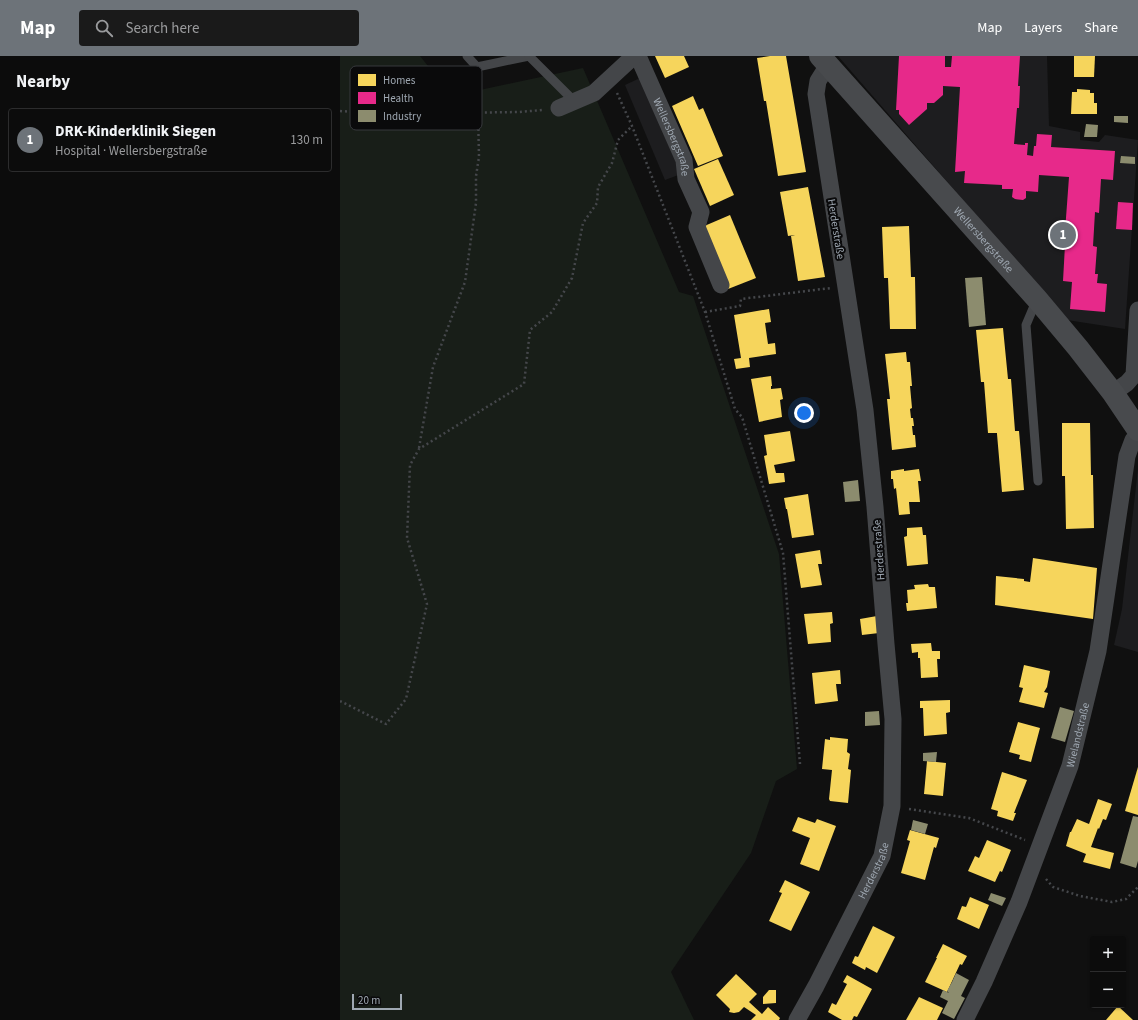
<!DOCTYPE html>
<meta charset="utf-8">
<style>
:root{--surface:#0c0c0c;--page:#1a1a1a;--text:#f1f3f6;--muted:#9a9b9d;--line:#2c2c2d;--accent:#6d7379}
body{margin:0;font-family:"Source Sans 3",sans-serif;background:var(--page);color:var(--text)}
.controls{position:absolute;right:12px;bottom:12px;display:grid;overflow:hidden;border-radius:4px;box-shadow:0 1px 3px #0004}
.controls button{width:36px;height:36px;display:grid;place-items:center;padding:0;border:0;border-bottom:1px solid var(--line);background:var(--surface);color:var(--text);font:20px sans-serif}
.scale{position:absolute;left:12px;bottom:10px;width:50px;box-sizing:border-box;padding-left:4px;border:2px solid #9fa8b2;border-top:0;font-size:11px;line-height:14px;white-space:nowrap;color:#9fa8b2;-webkit-text-stroke:3px #0a0a0b;paint-order:stroke}
.you{position:absolute;left:464px;top:357px;width:14px;height:14px;margin:-10px;border:3px solid #fff;border-radius:50%;background:#1a73e8;box-shadow:0 0 0 6px #1a73e833}
.badge{display:grid;place-items:center;width:26px;height:26px;border-radius:50%;background:var(--accent);color:#fff;font-size:13px;font-weight:700}
.pin{position:absolute;translate:-50% -50%;border:2px solid #fff;box-shadow:0 1px 4px #0006}
.list{margin:0;padding:0;list-style:none}
h2{display:flex;justify-content:space-between;align-items:center;height:52px;margin:0;padding:0 16px;font-size:17px}
h2 small{font-size:13px;font-weight:400;color:var(--muted)}
.list li{display:grid;grid-template-columns:26px 1fr auto;gap:12px;align-items:center;box-sizing:border-box;height:64px;margin:0 8px 8px;padding:0 8px;border:1px solid var(--line);border-radius:4px}
.list b{display:block;font-size:15px;white-space:nowrap}
.list p{margin:0;font-size:13px;white-space:nowrap;color:var(--muted)}
.list em{font-size:13px;font-style:normal;color:var(--muted)}
.icon{flex:none;width:22px;height:22px;fill:none;stroke:currentColor;stroke-width:2;stroke-linecap:round;stroke-linejoin:round}
.map{position:relative;flex:none;width:798px;height:964px;overflow:hidden}
header{display:flex;align-items:center;gap:24px;box-sizing:border-box;height:56px;padding:0 20px;background:var(--accent);color:#fff}
header strong{font-size:19px}
nav{display:flex;gap:22px;margin-inline-start:auto;font-size:14px}
.search{width:280px;height:36px;background:var(--page);display:flex;align-items:center;gap:10px;box-sizing:border-box;padding:0 14px;border-radius:4px;color:var(--muted);font-size:15px}
main{display:flex}
aside{flex:1;background:var(--surface)}
.map>svg:first-child{display:block}
.built{fill:#1d1d1f}
.green{fill:#181e18}
.homes{fill:#f6d55c}
.health{fill:#e7298a}
.industry{fill:#8c8c6e}
.lines{fill:none;stroke-linecap:round;stroke-linejoin:round}
.path{stroke:#45474b;stroke-width:2.5;stroke-dasharray:2 3;stroke-linecap:butt}
.lane{stroke:#444649;stroke-width:9}
.street{stroke:#444649;stroke-width:17}
.secondary{stroke:#484a4d;stroke-width:22}
.labels{text-anchor:middle;dominant-baseline:central;stroke-width:4;stroke-linejoin:round;paint-order:stroke}
.street-label{font-size:11px;fill:#9fa8b2;stroke:#0a0a0b}
.key{fill:#0a0a0b;stroke:#37393d;stroke-width:1}
.key-label{font-size:11px;fill:#9fa8b2}
</style>
<header>
<strong>Map</strong>
<div class="search"><svg class="icon" aria-label="search" viewBox="0 0 24 24"><circle cx="10" cy="10" r="6"/><path d="M15 15l6 6"/></svg>Search here</div>
<nav><a>Map</a><a>Layers</a><a>Share</a></nav>
</header>
<main>
<aside>
<h2>Nearby<small></small></h2>
<ul class="list">
<li><span class="badge">1</span><div><b>DRK-Kinderklinik Siegen</b><p>Hospital · Wellersbergstraße</p></div><em>130 m</em></li>
</ul>
</aside>
<div class="map">
<svg width="798" height="964" viewBox="0 0 798 964">
<rect width="100%" height="100%" fill="#101010"/>
<!-- built -->
<g class="built">
<path d="M498 0H707L709 70 740 76V84L759 86 765 79 798 84 785 273 727 264Z"/>
<path d="M300 22 341 118 325 124 285 29Z"/>
<path d="M798 413V596L774 589 782 553Z"/>
</g>
<!-- green -->
<path class="green" d="M0 0H80L112 40 243 12 339 236 353 240 439 498 457 713 436 725 411 797 331 916 354 964H0Z"/>
<!-- homes -->
<g class="homes">
<path d="M315 0H344L349 11 325 22Z"/>
<path d="M430 0H446L466 116 438 120 426 45H424L417 2Z"/>
<path d="M734 0H755L754 21H734Z"/>
<path d="M737 33 750 34V37H754V47H757V58H731L732 36H737Z"/>
<path d="M353 40 359 54 363 52 383 100 358 110 332 50Z"/>
<path d="M378 103 394 139 370 150 354 113Z"/>
<path d="M468 131 485 221 458 225 451 180 455 179 448 180 440 136Z"/>
<path d="M390 159 416 222 388 233 362 171Z"/>
<path d="M569 170 571 221H575L576 273H550L548 222H544L542 171Z"/>
<path d="M429 253 431 266 425 267 428 288 435 287 436 298 409 302 410 311 396 313 394 303 401 302 394 259Z"/>
<path d="M663 272 668 323H671L675 375H679L684 434 662 436 657 378V377H648L644 326H641L636 274Z"/>
<path d="M566 296 567 306H570L572 330H570L572 352 570 353 571 362H573L574 370H572L573 379H575L576 391 552 394 547 343H550L545 298Z"/>
<path d="M431 320 432 330H431V333L441 332 443 343 440 344 442 361 419 366 411 323Z"/>
<path d="M722 367H750L751 419H753L754 472 726 473 725 420H722Z"/>
<path d="M450 375 455 405 434 409 436 417H444L445 426 429 428 424 400 427 399 424 379Z"/>
<path d="M564 413V415L579 413 581 425H578L580 446H569L570 458 559 459 556 432 554 433 553 423H551V415Z"/>
<path d="M468 438 474 479 452 482 447 453H446L444 442Z"/>
<path d="M582 471 583 479H586L588 508 567 510 564 481 567 480V472Z"/>
<path d="M480 494 482 508H478L482 529 461 532 455 498Z"/>
<path d="M693 502 757 512 753 563 655 549 656 520 684 523V525L690 526Z"/>
<path d="M588 528 589 531H595L597 552 567 555 566 547H568L567 534 575 533 574 529Z"/>
<path d="M492 556 493 567 490 568 491 586 468 588 464 558Z"/>
<path d="M537 560 539 577 522 579 520 563Z"/>
<path d="M591 587 592 595H600V603H597L598 621 581 622 580 602H578V596L572 597 571 588Z"/>
<path d="M684 609 710 615 707 631 704 636 708 637 704 652 679 646 683 632 679 631Z"/>
<path d="M500 614 501 628H496L498 645 475 648 472 617Z"/>
<path d="M610 644V656L606 657 607 678 584 680 583 652H580V645Z"/>
<path d="M678 666 700 672 691 706 679 703 680 699 669 696Z"/>
<path d="M490 681 508 683 507 696 510 698 508 713 511 714 508 747 490 745 489 743 492 714 482 713 485 683 490 684Z"/>
<path d="M587 705 606 707 603 740 584 738Z"/>
<path d="M798 711V759L785 755Z"/>
<path d="M662 716 687 724 674 757H676L673 765 657 760 658 755 651 753Z"/>
<path d="M758 743 772 748 766 764 763 763 759 773 758 772 751 791 774 797 770 813 743 806 746 798 726 790 730 776H731L737 763 749 768Z"/>
<path d="M458 761 475 767 477 763 496 770 479 815 460 808 470 782 452 775Z"/>
<path d="M570 774 599 782 596 792 594 791 585 824 561 817 570 785 567 784Z"/>
<path d="M647 784 671 794 662 816 660 815 655 826 628 815 635 800 639 802Z"/>
<path d="M445 824 470 836 451 875 429 865 442 837 439 836Z"/>
<path d="M630 841 649 849 639 873 617 863 622 850 626 851Z"/>
<path d="M533 870 555 881 537 917 526 911 525 914 512 907 515 900 518 901Z"/>
<path d="M603 888 627 900 622 909 620 908 607 936 585 926 597 902H596Z"/>
<path d="M396 918 417 938 409 946 422 958 428 951 440 962 439 964H411L416 959 404 951 399 956 394 957 389 956 390 953 376 939Z"/>
<path d="M507 919 532 933 517 961 514 960 512 964H502L488 956 492 947 496 949 507 928 503 926Z"/>
<path d="M429 934H436V947L423 948V941Z"/>
<path d="M579 941 603 952 597 964H566Z"/>
<path d="M778 950 793 964H766Z"/>
</g>
<!-- health -->
<g class="health">
<path d="M559 0H605V11H611L612 0H680L678 30H680L679 52H677L674 88 685 89V87H688L687 99 693 100 694 90H696L697 78 712 79 711 91 775 95 773 124 761 123 759 157 755 156 753 190 757 191 755 218H758L757 227 767 228 765 256 730 253 732 226 723 225 725 189H724L729 121 699 119 698 136 686 135V142L683 144 675 143 672 141 673 133H662V129L624 127 625 115 615 116 620 31 603 30V39L594 47H587V53L569 69 559 58V54H556Z"/>
<path d="M778 146 793 147 792 174 776 173Z"/>
</g>
<!-- industry -->
<g class="industry">
<path d="M774 60H788V67L774 66Z"/>
<path d="M746 68 758 69 757 81H744Z"/>
<path d="M781 100 795 101V108L780 107Z"/>
<path d="M642 221 646 269 629 271 625 222Z"/>
<path d="M518 424 520 445 505 446 503 426Z"/>
<path d="M720 651 734 655 725 686 711 682Z"/>
<path d="M539 655 540 669 525 670V656Z"/>
<path d="M597 696 596 706 583 705V697Z"/>
<path d="M793 760 798 761V805L796 812 780 807Z"/>
<path d="M573 764 588 768 585 778 571 774Z"/>
<path d="M651 837 666 842 662 850 648 844Z"/>
<path d="M616 917 629 924 621 940 625 942 614 963 602 957 608 945 600 941 603 934 609 937 607 935 612 926 614 928 612 926Z"/>
</g>
<g class="lines">
<!-- path -->
<g class="path">
<path d="M277 37 292 70 365 256 395 353 402 361 443 497 460 708"/>
<path d="M0 55 43 58 179 56 202 54"/>
<path d="M365 256 400 250 401 243 491 232"/>
<path d="M79 392 93 311 125 226 136 147V120L139 101 138 57"/>
<path d="M0 645 46 668 66 643 87 548 67 482 70 409 79 393 184 328 190 274 212 256 232 222 243 167 257 147 258 131 272 107 278 84 292 70"/>
<path d="M569 753 629 762 685 784"/>
<path d="M706 823 713 831 740 840 772 846 786 843 798 831"/>
</g>
<!-- lane -->
<g class="lane">
<path d="M127 0 137 11 189 0"/>
<path d="M189 0 235 46"/>
<path d="M697 243 686 269 698 425"/>
</g>
<!-- street -->
<g class="street">
<path id="s1" d="M298 0 344 104 346 123 361 156 357 171 381 229"/>
<path d="M219 52 254 37 294 0"/>
<path d="M773 337 787 327 794 319 798 254"/>
<path id="s2" d="M457 964 476 930 542 800 552 750 553 663 546 588 535 451 525 354 476 38 478 25 488 9"/>
<path id="s3" d="M625 964 644 926 679 846 730 710 758 595 787 400 793 384 798 379"/>
</g>
<!-- secondary -->
<path class="secondary" id="s4" d="M480 0 697 243 738 292 773 337 798 374"/>
</g>
<g class="labels">
<!-- street labels -->
<g class="street-label">
<text stroke="none"><textPath href="#s1" startOffset="88">Wellersbergstraße</textPath></text>
<text transform="translate(496 173) rotate(81)">Herderstraße</text>
<text stroke="none"><textPath href="#s4" startOffset="246">Wellersbergstraße</textPath></text>
<text transform="translate(539 494) rotate(-94)">Herderstraße</text>
<text stroke="none"><textPath href="#s3" startOffset="307">Wielandstraße</textPath></text>
<text stroke="none"><textPath href="#s2" startOffset="168">Herderstraße</textPath></text>
</g>
</g>
<!-- legend -->
<rect x="10" y="10" width="132" height="64" rx="6" class="key"/>
<rect x="18" y="18" width="18" height="12" fill="#f6d55c"/>
<rect x="18" y="36" width="18" height="12" fill="#e7298a"/>
<rect x="18" y="54" width="18" height="12" fill="#8c8c6e"/>
<g class="key-label">
<text x="43" y="28">Homes</text>
<text x="43" y="46">Health</text>
<text x="43" y="64">Industry</text>
</g>
</svg>
<div class="controls">
<button>+</button>
<button>−</button>
</div>
<div class="scale">20 m</div>
<div class="you"></div>
<div class="pin badge" style="left:723px;top:179px">1</div>
</div>
</main>
